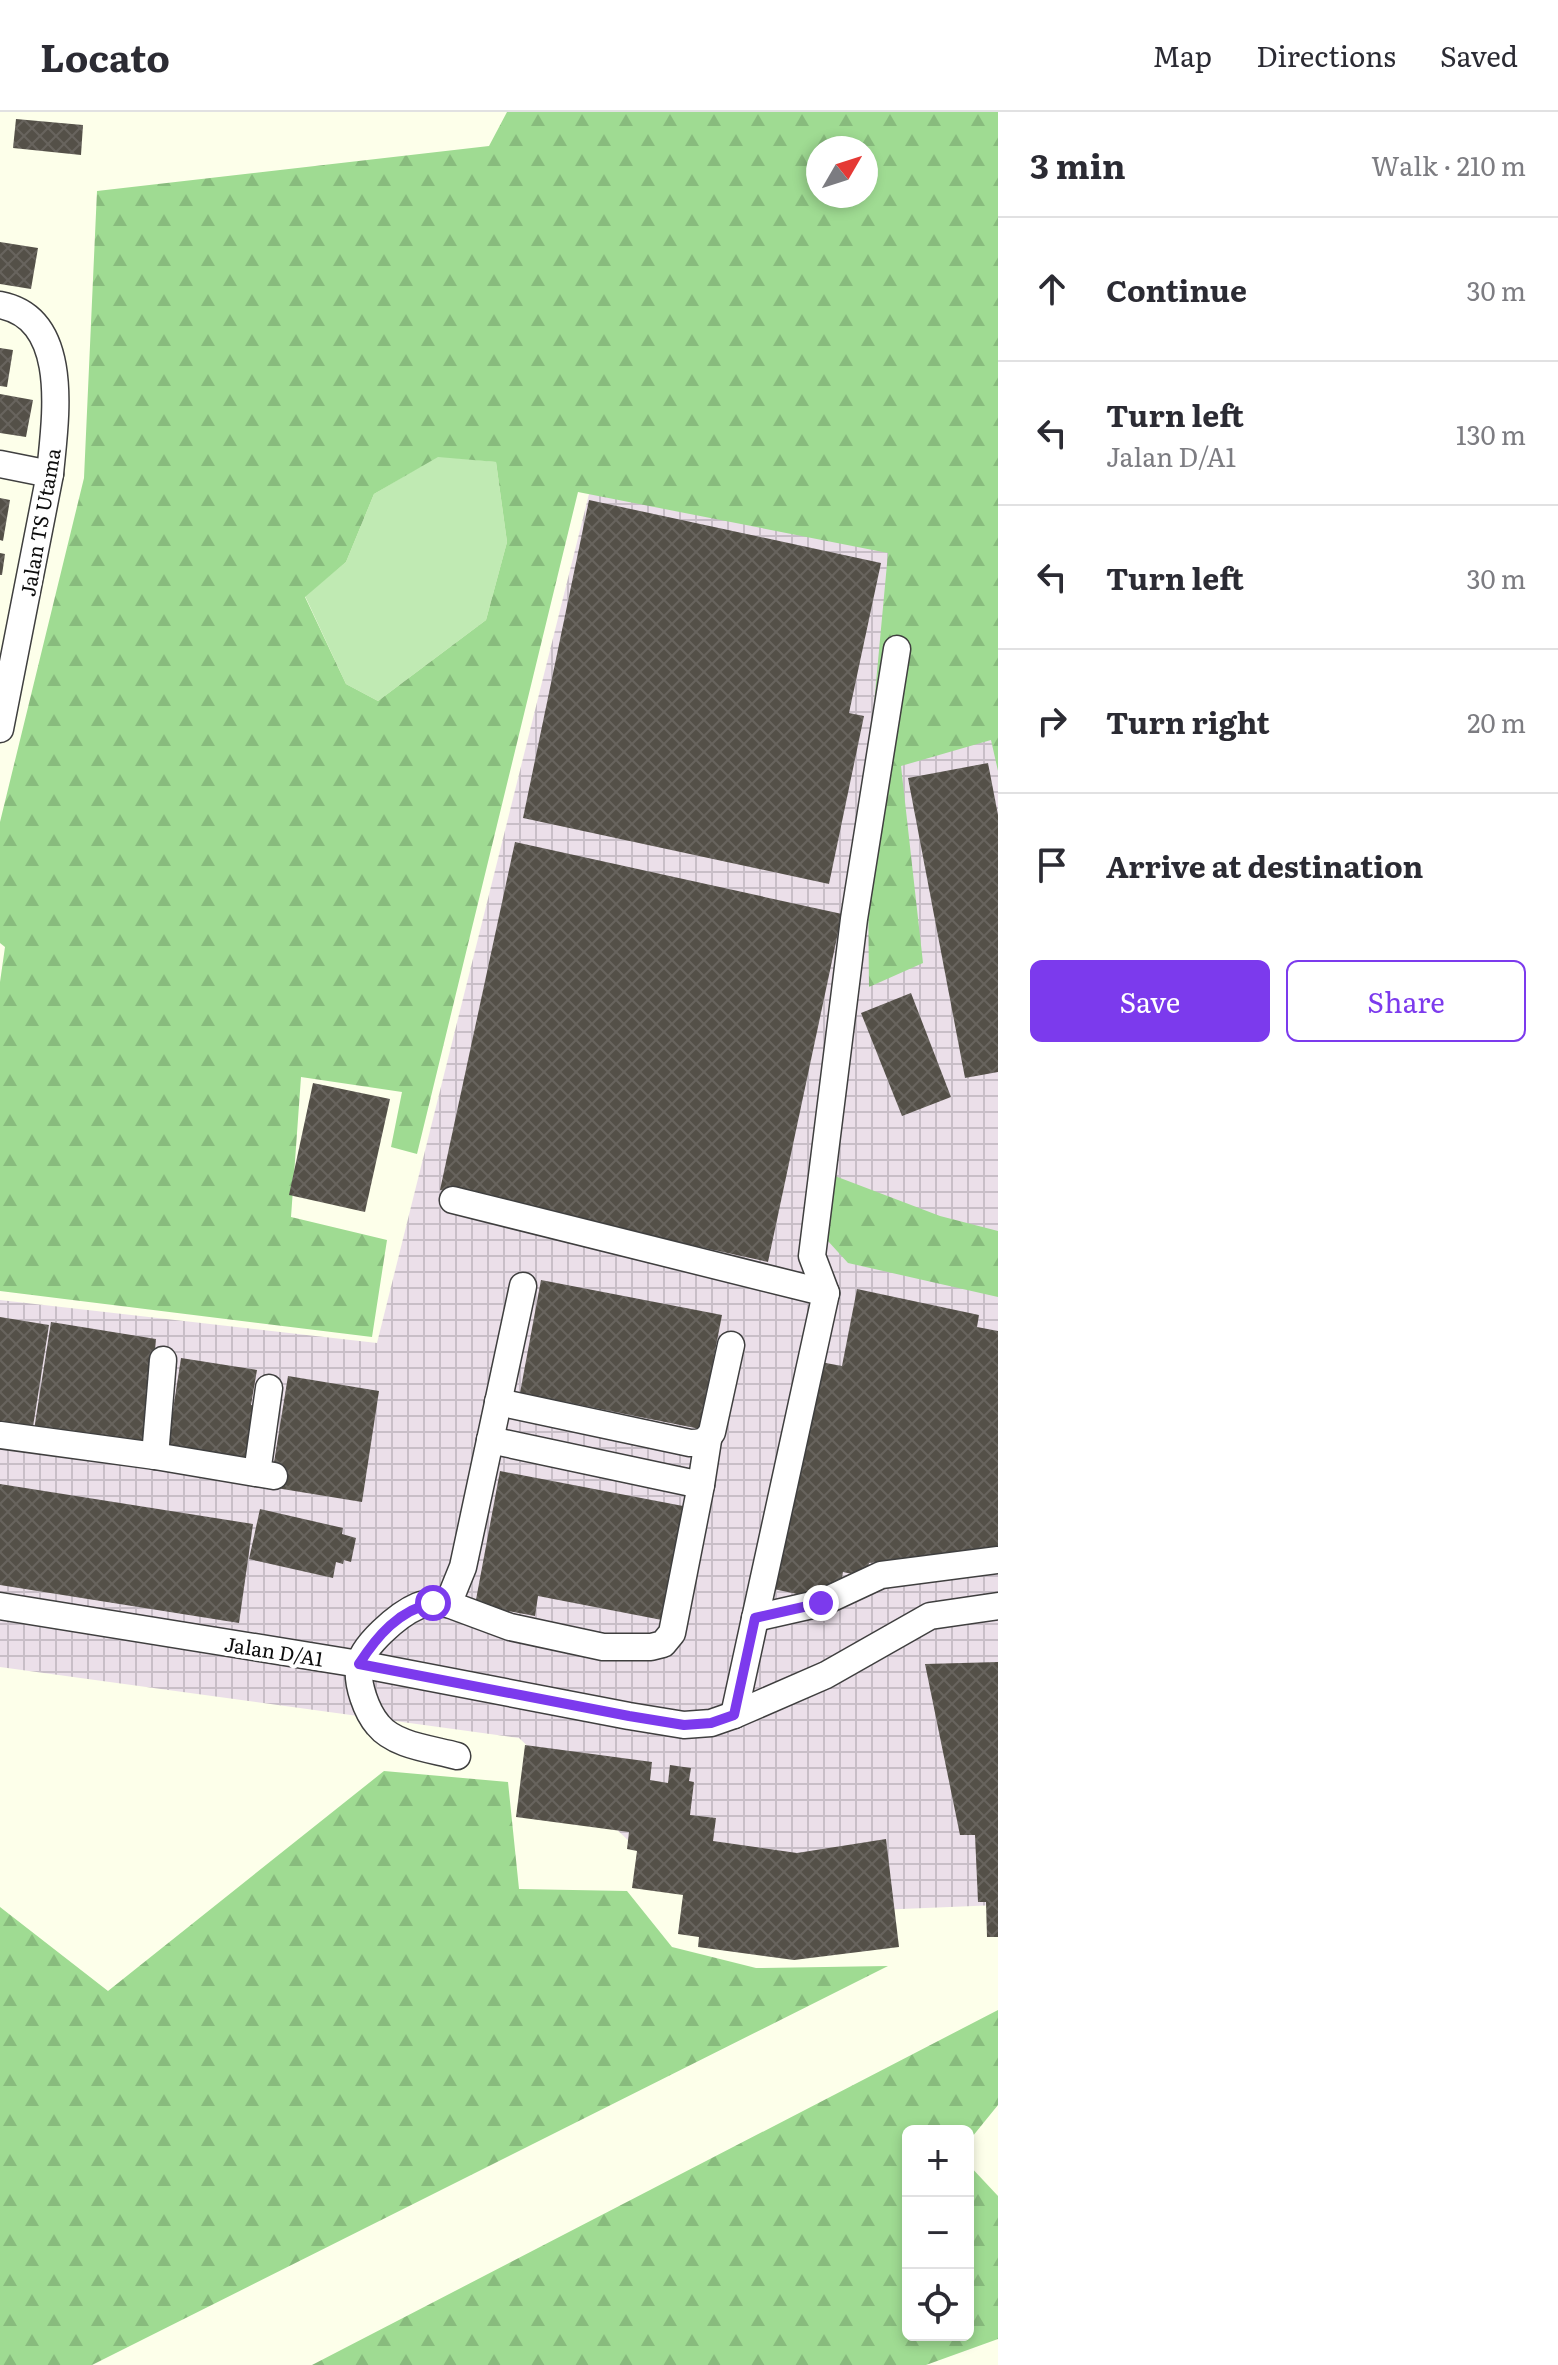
<!DOCTYPE html>
<meta charset="utf-8">
<style>
:root{--surface:#fff;--page:#f7f7f7;--text:#2b2b33;--muted:#7c7c81;--line:#e1e1e2;--accent:#7c3aed}
body{margin:0;font-family:Literata,serif;background:var(--page);color:var(--text)}
.controls{position:absolute;right:24px;bottom:24px;display:grid;overflow:hidden;border-radius:12px;box-shadow:0 4px 12px #0003}
.controls button{width:72px;height:72px;display:grid;place-items:center;padding:0;border:0;border-bottom:2px solid var(--line);background:var(--surface);color:var(--text);font:40px sans-serif}
.compass{position:absolute;left:806px;top:24px;width:72px;height:72px;border-radius:50%;background:var(--surface);box-shadow:0 4px 12px #0003;rotate:51deg}
.stop{position:absolute;width:24px;height:24px;margin:-18px;border:6px solid #7c3aed;border-radius:50%;background:#fff}
.stop.end{background:#7c3aed;border-color:#fff;box-shadow:0 2px 8px #0008}
.list{margin:0;padding:0;list-style:none}
h2{display:flex;justify-content:space-between;align-items:center;height:104px;margin:0;padding:0 32px;font-size:34px}
h2 small{font-size:26px;font-weight:400;color:var(--muted)}
.list li{display:grid;grid-template-columns:52px 1fr auto;gap:24px;align-items:center;box-sizing:border-box;height:144px;padding:0 32px;border-top:2px solid var(--line)}
.list b{display:block;font-size:30px;white-space:nowrap}
.list p{margin:0;font-size:26px;white-space:nowrap;color:var(--muted)}
.list em{font-size:26px;font-style:normal;color:var(--muted)}
.actions{display:flex;gap:16px;padding:24px 32px}
.actions a{flex:1;padding:18px 0;border:2px solid var(--accent);border-radius:12px;text-align:center;font-size:28px;color:var(--accent)}
.actions .main{background:var(--accent);color:#fff}
.icon{flex:none;width:44px;height:44px;fill:none;stroke:currentColor;stroke-width:2;stroke-linecap:round;stroke-linejoin:round}
.map{position:relative;flex:none;width:998px;height:2253px;overflow:hidden}
header{display:flex;align-items:center;gap:48px;box-sizing:border-box;height:112px;padding:0 40px;background:var(--surface);border-bottom:2px solid var(--line)}
header strong{font-size:38px}
nav{display:flex;gap:44px;margin-inline-start:auto;font-size:28px}
main{display:flex}
aside{flex:1;background:var(--surface)}
.map>svg:first-child{display:block}
.industrial{fill:url(#industrial-grid)}
.grass{fill:#c0eab3}
.forest{fill:url(#forest-firs);fill-rule:evenodd}
.building{fill:url(#building-cross-hatch)}
.lines{fill:none;stroke-linecap:round;stroke-linejoin:round}
.minor-casing{stroke:#3f3f3f;stroke-width:29}
.minor{stroke:#fff;stroke-width:26}
.route{stroke:#7c3aed;stroke-width:10}
.labels{text-anchor:middle;dominant-baseline:central;stroke-width:8;stroke-linejoin:round;paint-order:stroke}
.street-label{font-size:20px;fill:#0c0c0c;stroke:#fff}
</style>
<header>
<strong>Locato</strong>
<nav><a>Map</a><a>Directions</a><a>Saved</a></nav>
</header>
<main>
<div class="map">
<svg width="998" height="2253" viewBox="0 0 998 2253">
<defs>
<pattern id="industrial-grid" width="8" height="8" patternUnits="userSpaceOnUse" patternTransform="scale(2)"><rect width="8" height="8" fill="#ebdfe9"/><path d="M0 4h8M4 0v8" fill="none" stroke="#c8bec7"/></pattern>
<pattern id="forest-firs" width="22" height="20" patternUnits="userSpaceOnUse" patternTransform="scale(2)"><rect width="22" height="20" fill="#9fdb92"/><path d="M5 1l3.5 6h-7zM16 11l3.5 6h-7z" fill="#88bb7d"/></pattern>
<pattern id="building-cross-hatch" width="8" height="8" patternUnits="userSpaceOnUse" patternTransform="scale(2)"><rect width="8" height="8" fill="#545048"/><path d="M0 0l8 8M0 8l8-8" fill="none" stroke="#68645e"/></pattern>
</defs>
<rect width="100%" height="100%" fill="#fdffea"/>
<!-- industrial -->
<path class="industrial" d="M604 322 998 396V1793L710 1805 519 1626 0 1555V1188L377 1231Z"/>
<!-- grass -->
<path class="grass" d="M438 344 496 350 507 430 486 508 378 589 346 572 305 484 346 450 374 382Z"/>
<!-- forest -->
<g class="forest">
<path d="M507 0H998V659L991 628 901 654 923 851 869 875 867 668 888 441 578 380 417 1042 391 1035 402 980 301 965 291 1105 387 1128 372 1225 0 1179V870L5 835 0 831V710L84 366 97 79 489 34ZM818 36H866V84H818ZM438 345 496 350 507 430 486 508 378 589 346 572 305 485 346 450 374 382Z"/>
<path d="M835 1064 940 1104 998 1119V1185L848 1151 817 1117Z"/>
<path d="M384 1659 508 1670 519 1777 627 1779 672 1835 756 1856 888 1854 92 2253H0V1795L108 1879Z"/>
<path d="M998 1898V1993L968 2030V2019H908V2223H968V2052L998 2084V2227L926 2253H312Z"/>
</g>
<!-- building -->
<g class="building">
<path d="M16 7 83 13 81 43 13 36Z"/>
<path d="M0 130 38 136 31 177 0 172Z"/>
<path d="M0 236 13 238 7 275 0 274Z"/>
<path d="M0 282 33 288 26 325 0 321Z"/>
<path d="M0 386 10 388 3 429 0 428Z"/>
<path d="M589 388 881 451 849 601 864 604 829 772 523 706Z"/>
<path d="M0 441 5 442 2 463H0Z"/>
<path d="M988 651 998 703V960L965 966 908 666Z"/>
<path d="M515 730 842 802 768 1150 440 1078Z"/>
<path d="M911 881 951 985 902 1004 861 901Z"/>
<path d="M313 971 390 987 365 1100 289 1083Z"/>
<path d="M541 1168 722 1203 700 1317 520 1281Z"/>
<path d="M857 1177 979 1203 977 1215 998 1219V1435L869 1451 866 1465 843 1460 840 1477 822 1474 820 1487 769 1476 815 1249 842 1254Z"/>
<path d="M0 1205 49 1213 32 1321 0 1315Z"/>
<path d="M51 1210 156 1227 146 1336 34 1318Z"/>
<path d="M181 1246 257 1258 251 1293 263 1295 254 1350 167 1337Z"/>
<path d="M288 1264 379 1279 362 1390 270 1375Z"/>
<path d="M500 1359 683 1394 662 1508 538 1484 535 1504 475 1493Z"/>
<path d="M0 1372 253 1412 239 1511 0 1473Z"/>
<path d="M260 1397 343 1416 342 1422 356 1426 351 1450 344 1448 343 1452 336 1450 333 1466 249 1447Z"/>
<path d="M998 1550V1825H987L986 1790H978L975 1723H960L925 1552Z"/>
<path d="M525 1633 652 1650 650 1668 668 1671 670 1653 691 1656 689 1669 694 1670 690 1703 716 1706 713 1729 797 1741 886 1727 899 1835 794 1848 698 1835 699 1825 678 1822 683 1783 632 1776 637 1739 627 1737 629 1720 516 1705Z"/>
</g>
<g class="lines">
<defs>
<g id="minor">
<path d="M0 193C72 207 55 308 50 362L0 617"/>
<path d="M0 352 50 362"/>
<path d="M453 1088 826 1181"/>
<path d="M498 1290 690 1331C701 1331 706 1330 712 1320L731 1233"/>
<path d="M0 1323 155 1344 274 1364"/>
<path d="M490 1328 701 1373 708 1328"/>
<path d="M155 1344 163 1248"/>
<path d="M257 1361 269 1276"/>
<path d="M448 1492 510 1515 603 1535H651L663 1532 672 1521 701 1373"/>
<path d="M0 1494 359 1552 629 1604 684 1613 711 1611 734 1603 826 1563 930 1504 998 1494"/>
<path d="M755 1506 821 1491 881 1463 998 1448"/>
<path d="M734 1603 826 1181 812 1144 854 807 897 537"/>
<path d="M457 1644C432 1637 395 1634 378 1613 366 1599 357 1572 359 1555 361 1534 399 1502 418 1494 428 1490 438 1491 448 1492L463 1455 523 1174"/>
</g>
</defs>
<!-- minor casing -->
<use href="#minor" class="minor-casing"/>
<!-- minor -->
<use href="#minor" class="minor"/>
</g>
<g class="lines">
<!-- route -->
<path class="route" d="M433 1491C399 1498 377 1524 359 1552L629 1604 684 1613 711 1611 734 1603 755 1506 821 1491"/>
</g>
<g class="labels">
<!-- street labels -->
<g class="street-label">
<text transform="translate(39 410) rotate(-80)">Jalan TS Utama</text>
<text transform="translate(274 1538) rotate(9)">Jalan D/A1</text>
</g>
</g>
</svg>
<div class="controls">
<button>+</button>
<button>−</button>
<button><svg class="icon" aria-label="locate" viewBox="0 0 24 24"><circle cx="12" cy="12" r="6"/><path d="M12 2v4M12 18v4M2 12h4M18 12h4"/></svg></button>
</div>
<svg class="compass" viewBox="-18 -18 36 36"><path d="M0-13l5 13h-10z" fill="#e53935"/><path d="M0 13l5-13h-10z" fill="#7c7c81"/></svg>
<div class="stop" style="left:433px;top:1491px"></div>
<div class="stop end" style="left:821px;top:1491px"></div>
</div>
<aside>
<h2>3 min<small>Walk · 210 m</small></h2>
<ul class="list">
<li><svg class="icon" aria-label="ahead" viewBox="0 0 24 24"><path d="M12 20V5M6 11l6-6 6 6"/></svg><div><b>Continue</b></div><em>30 m</em></li>
<li><svg class="icon" aria-label="left" viewBox="0 0 24 24"><path d="M17 20v-9H6M10 6l-5 5 5 5"/></svg><div><b>Turn left</b><p>Jalan D/A1</p></div><em>130 m</em></li>
<li><svg class="icon" aria-label="left" viewBox="0 0 24 24"><path d="M17 20v-9H6M10 6l-5 5 5 5"/></svg><div><b>Turn left</b></div><em>30 m</em></li>
<li><svg class="icon" aria-label="right" viewBox="0 0 24 24"><path d="M7 20v-9h11M14 6l5 5-5 5"/></svg><div><b>Turn right</b></div><em>20 m</em></li>
<li><svg class="icon" aria-label="arrive" viewBox="0 0 24 24"><path d="M6 21V4h12l-3 4 3 4H6"/></svg><div><b>Arrive at destination</b></div></li>
</ul>
<div class="actions"><a class="main">Save</a><a>Share</a></div>
</aside>
</main>
